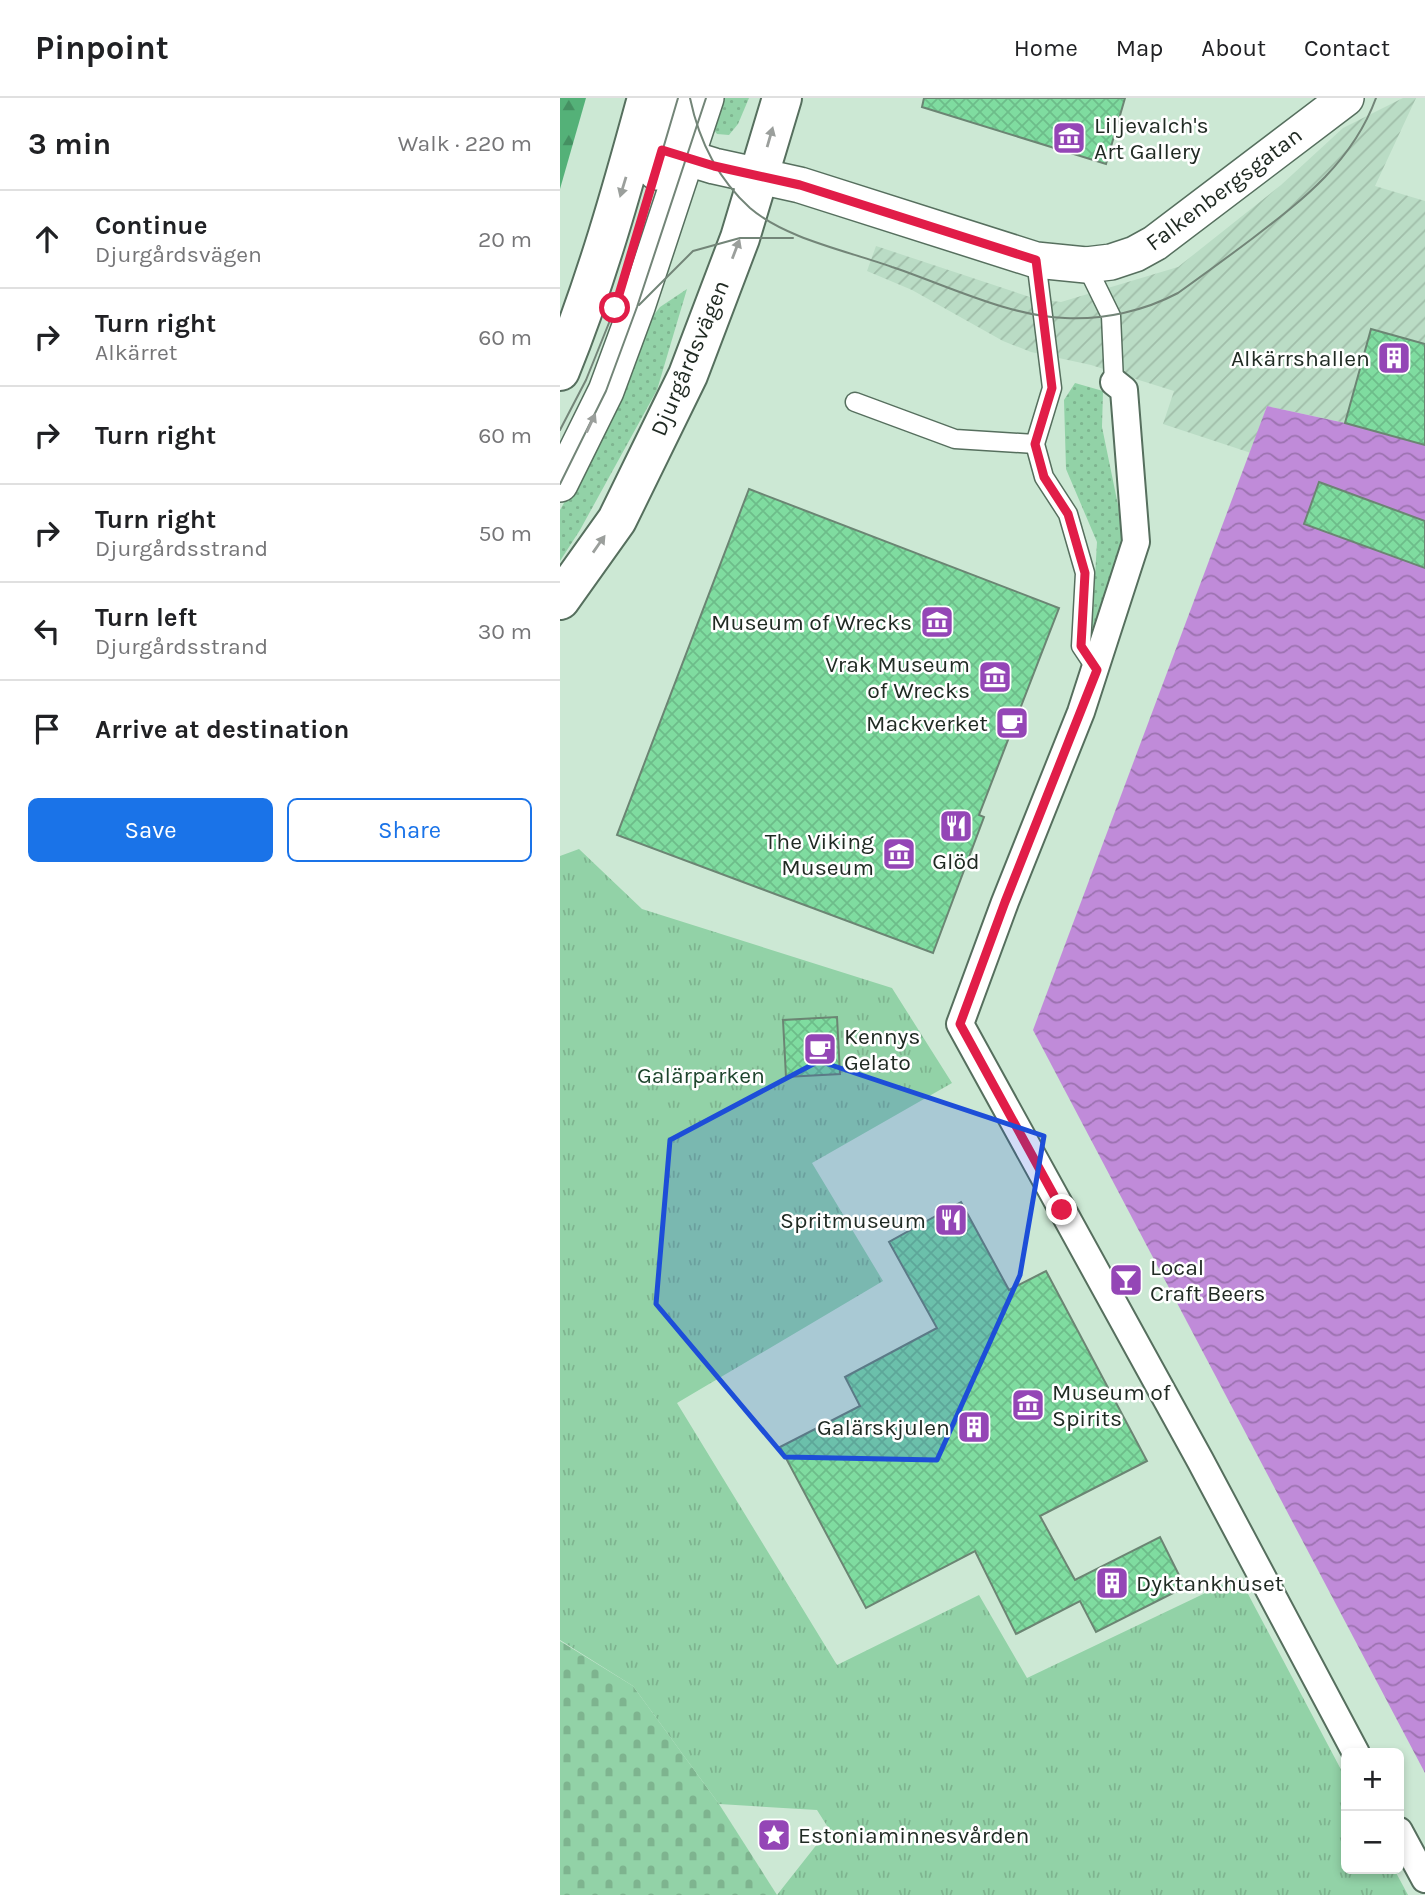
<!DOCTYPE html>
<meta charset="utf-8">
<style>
:root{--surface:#fff;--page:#f2f2f2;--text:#202124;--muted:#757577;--line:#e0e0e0;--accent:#1a73e8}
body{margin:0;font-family:Karla,sans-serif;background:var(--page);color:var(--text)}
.controls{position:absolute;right:21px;bottom:21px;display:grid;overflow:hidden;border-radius:10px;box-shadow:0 4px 10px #0003}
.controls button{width:63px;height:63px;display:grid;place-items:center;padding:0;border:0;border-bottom:2px solid var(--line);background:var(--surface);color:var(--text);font:35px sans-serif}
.stop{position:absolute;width:21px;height:21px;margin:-16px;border:5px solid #e11d48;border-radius:50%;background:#fff}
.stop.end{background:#e11d48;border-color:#fff;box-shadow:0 2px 7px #0008}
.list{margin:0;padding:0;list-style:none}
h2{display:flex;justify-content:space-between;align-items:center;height:91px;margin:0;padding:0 28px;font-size:30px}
h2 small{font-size:23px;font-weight:400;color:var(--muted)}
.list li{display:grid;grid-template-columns:46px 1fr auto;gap:21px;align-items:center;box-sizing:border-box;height:98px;padding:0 28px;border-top:2px solid var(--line)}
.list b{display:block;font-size:26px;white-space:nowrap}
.list p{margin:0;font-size:23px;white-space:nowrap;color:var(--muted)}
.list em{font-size:23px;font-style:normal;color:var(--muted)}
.actions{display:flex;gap:14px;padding:21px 28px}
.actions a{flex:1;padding:16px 0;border:2px solid var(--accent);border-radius:10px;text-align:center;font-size:24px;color:var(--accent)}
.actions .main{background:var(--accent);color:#fff}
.icon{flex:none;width:38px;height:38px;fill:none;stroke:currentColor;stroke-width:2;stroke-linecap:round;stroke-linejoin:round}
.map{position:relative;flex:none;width:865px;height:1797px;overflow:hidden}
header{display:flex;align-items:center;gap:42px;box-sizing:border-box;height:98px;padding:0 35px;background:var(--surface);border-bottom:2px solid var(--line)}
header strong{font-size:33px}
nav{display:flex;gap:38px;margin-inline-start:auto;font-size:24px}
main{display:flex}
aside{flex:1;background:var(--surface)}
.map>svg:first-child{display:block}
.industrial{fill:url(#industrial-furrows)}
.grass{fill:url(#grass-dots)}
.forest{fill:url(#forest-firs)}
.cemetery{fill:url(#cemetery-stones)}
.park{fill:url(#park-tufts)}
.water{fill:url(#water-waves)}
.building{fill:url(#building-cross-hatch);stroke:#6b8573;stroke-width:2}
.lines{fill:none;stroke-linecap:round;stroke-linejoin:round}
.service-casing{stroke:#566f5e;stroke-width:21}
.pedestrian-casing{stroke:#566f5e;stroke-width:30}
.minor-casing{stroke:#566f5e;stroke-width:38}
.tertiary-casing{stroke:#566f5e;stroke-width:42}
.service{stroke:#fff;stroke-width:18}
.pedestrian{stroke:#fff;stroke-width:26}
.minor{stroke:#fff;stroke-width:35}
.tertiary{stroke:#fff;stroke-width:38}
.tram{stroke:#738578;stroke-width:2}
.oneway{fill:#9b9f9c}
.route{stroke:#e11d48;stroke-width:9}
.marked{fill:#1d4ed8;fill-opacity:0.2;stroke:#1d4ed8;stroke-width:5;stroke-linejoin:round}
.labels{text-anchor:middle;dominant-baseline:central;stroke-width:5;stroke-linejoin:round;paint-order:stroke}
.poi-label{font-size:23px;fill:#202a23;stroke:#fff;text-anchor:end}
.street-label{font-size:23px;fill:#202a23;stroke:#fff}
.park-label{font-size:23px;fill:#1d442c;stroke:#fff}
</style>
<header>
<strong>Pinpoint</strong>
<nav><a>Home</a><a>Map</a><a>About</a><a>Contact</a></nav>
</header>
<main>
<aside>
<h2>3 min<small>Walk · 220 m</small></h2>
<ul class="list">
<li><svg class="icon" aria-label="ahead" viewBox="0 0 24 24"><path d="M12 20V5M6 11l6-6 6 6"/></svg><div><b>Continue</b><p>Djurgårdsvägen</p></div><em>20 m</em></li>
<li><svg class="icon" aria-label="right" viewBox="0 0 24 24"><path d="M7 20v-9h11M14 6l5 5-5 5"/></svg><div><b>Turn right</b><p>Alkärret</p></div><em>60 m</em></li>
<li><svg class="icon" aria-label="right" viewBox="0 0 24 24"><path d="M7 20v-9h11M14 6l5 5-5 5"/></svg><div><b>Turn right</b></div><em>60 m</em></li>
<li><svg class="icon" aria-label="right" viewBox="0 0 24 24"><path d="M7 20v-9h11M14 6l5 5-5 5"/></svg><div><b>Turn right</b><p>Djurgårdsstrand</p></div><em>50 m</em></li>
<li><svg class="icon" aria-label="left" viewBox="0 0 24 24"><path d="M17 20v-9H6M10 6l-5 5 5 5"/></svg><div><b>Turn left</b><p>Djurgårdsstrand</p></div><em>30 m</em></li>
<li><svg class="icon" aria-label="arrive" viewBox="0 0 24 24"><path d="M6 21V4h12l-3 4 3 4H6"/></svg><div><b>Arrive at destination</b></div></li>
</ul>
<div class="actions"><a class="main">Save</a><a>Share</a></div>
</aside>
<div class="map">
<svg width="865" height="1797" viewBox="0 0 865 1797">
<defs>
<pattern id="industrial-furrows" width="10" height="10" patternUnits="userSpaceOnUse" patternTransform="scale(1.75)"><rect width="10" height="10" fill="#badcc5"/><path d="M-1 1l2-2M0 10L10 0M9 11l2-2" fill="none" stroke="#a0bda9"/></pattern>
<pattern id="grass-dots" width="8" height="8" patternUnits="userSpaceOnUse" patternTransform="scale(1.75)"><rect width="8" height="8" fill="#92d2a7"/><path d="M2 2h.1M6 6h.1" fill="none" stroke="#7eb48f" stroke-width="1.8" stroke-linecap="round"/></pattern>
<pattern id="forest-firs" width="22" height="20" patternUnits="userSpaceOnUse" patternTransform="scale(1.75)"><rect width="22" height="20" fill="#54b178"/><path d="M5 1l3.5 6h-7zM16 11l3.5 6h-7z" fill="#459062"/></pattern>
<pattern id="cemetery-stones" width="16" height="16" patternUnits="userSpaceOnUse" patternTransform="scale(1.75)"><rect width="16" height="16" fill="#92d2a7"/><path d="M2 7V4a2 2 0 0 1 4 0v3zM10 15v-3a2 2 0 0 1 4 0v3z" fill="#7eb48f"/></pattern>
<pattern id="park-tufts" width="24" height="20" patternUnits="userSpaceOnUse" patternTransform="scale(1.75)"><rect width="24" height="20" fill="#92d2a7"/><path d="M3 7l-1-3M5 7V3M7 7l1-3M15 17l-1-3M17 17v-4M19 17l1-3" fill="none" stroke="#7eb48f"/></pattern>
<pattern id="water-waves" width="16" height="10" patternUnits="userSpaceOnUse" patternTransform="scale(1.75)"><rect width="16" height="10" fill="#c08bd9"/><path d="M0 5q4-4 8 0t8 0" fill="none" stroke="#9c72b0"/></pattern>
<pattern id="building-cross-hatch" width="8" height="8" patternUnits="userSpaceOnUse" patternTransform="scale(1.75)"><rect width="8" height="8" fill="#7fdca0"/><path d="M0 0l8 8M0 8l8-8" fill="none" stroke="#6dbd8a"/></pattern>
</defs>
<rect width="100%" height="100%" fill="#cce8d4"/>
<!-- industrial -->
<path class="industrial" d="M843 0H856L815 88 865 103V347L785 325 707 308 691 355 603 326 614 293 531 267 471 254 443 243 352 192 307 173 316 148 476 201 501 204 618 169 721 87 783 30Z"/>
<!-- grass -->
<g class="grass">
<path d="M159 0H189L178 26 169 37 157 36 150 27Z"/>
<path d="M127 191 97 292 20 432 0 463V412L49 325 90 222 100 209Z"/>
<path d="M515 285 543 293 542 329 566 446 543 534 532 530 537 444 506 371 504 302Z"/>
</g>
<!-- forest -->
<path class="forest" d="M0 0H26L0 91Z"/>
<!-- cemetery -->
<path class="cemetery" d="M0 1543 73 1588 159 1706 217 1797H0Z"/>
<!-- park -->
<path class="park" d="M19 751 82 811 332 890 392 985 252 1065 323 1183 117 1305 277 1567 419 1497 467 1580 679 1479 786 1681V1771H834L848 1797H217L269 1731 257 1712 159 1706 73 1588 0 1542V758Z"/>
<!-- water -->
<path class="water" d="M707 308 785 325 865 347V1675L473 932Z"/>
<!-- building -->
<g class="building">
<path d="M364 0H565L546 66 362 9Z"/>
<path d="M811 231 865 246V347L785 325Z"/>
<path d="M759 384 865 423V470L744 426Z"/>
<path d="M189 391 499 510 419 717 424 719 373 855 57 737Z"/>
<path d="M277 919 280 976 226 979 223 922Z"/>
<path d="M401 1104 449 1192 486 1173 587 1363 480 1418 515 1482 600 1439 625 1489 536 1534 520 1503 456 1536 415 1453 306 1510 220 1349 300 1308 285 1279 377 1230 329 1144Z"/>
</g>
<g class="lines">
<defs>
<g id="service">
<path d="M476 162 492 290 475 346 484 379 508 416 525 475 521 548 537 572"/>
<path d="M526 167 551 218 554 284"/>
<path d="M295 304 395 341 475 346"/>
</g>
<g id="pedestrian">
<path d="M554 284 564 292 576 444 521 614 445 804 400 926 640 1362 796 1655"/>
<path d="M839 1733 865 1781"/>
</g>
<g id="minor">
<path d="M76 44 154 68 240 87 476 162 526 167 551 164 575 156 595 145 786 0"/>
<path d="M96 74 118 0"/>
<path d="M0 386 46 293 77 209 146 0"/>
</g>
<g id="tertiary">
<path d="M0 273C36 184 62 92 87 0"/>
<path d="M0 502 57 422 128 277 180 140 222 0"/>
</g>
</defs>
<!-- service casing -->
<use href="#service" class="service-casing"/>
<!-- pedestrian casing -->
<use href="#pedestrian" class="pedestrian-casing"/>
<!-- minor casing -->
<use href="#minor" class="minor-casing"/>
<!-- tertiary casing -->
<use href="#tertiary" class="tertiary-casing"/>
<!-- service -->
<use href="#service" class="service"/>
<!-- pedestrian -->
<use href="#pedestrian" class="pedestrian"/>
<!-- minor -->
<use href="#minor" class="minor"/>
<!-- tertiary -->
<use href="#tertiary" class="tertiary"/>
<!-- tram -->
<g class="tram">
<path d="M130 0C139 43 157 80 190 110 226 141 288 153 332 169 386 187 448 218 505 220 544 222 584 213 618 195 643 177 668 159 693 140 744 101 793 63 816 0"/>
<path d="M79 207 133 153 180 140H233"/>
<path d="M0 332 26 282 59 200 118 0"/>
<path d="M0 386 46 293 77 209 146 0"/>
</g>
</g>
<!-- one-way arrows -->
<defs><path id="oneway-solid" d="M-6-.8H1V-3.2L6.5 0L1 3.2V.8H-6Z" transform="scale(1.75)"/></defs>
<g class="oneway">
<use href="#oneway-solid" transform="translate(210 39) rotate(-74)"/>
<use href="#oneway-solid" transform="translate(63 89) rotate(107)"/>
<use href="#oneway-solid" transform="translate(176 151) rotate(-69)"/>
<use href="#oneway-solid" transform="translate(31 325) rotate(-65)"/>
<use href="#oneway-solid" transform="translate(39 446) rotate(-55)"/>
</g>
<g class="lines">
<!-- route -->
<path class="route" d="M55 210 102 52 154 68 240 87 476 162 492 290 475 346 484 379 508 416 525 475 521 548 537 572 445 804 400 926 502 1112"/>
</g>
<!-- marked area -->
<path class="marked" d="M259 963 484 1038 460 1177 377 1362 225 1359 96 1206 110 1042Z"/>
<!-- icons -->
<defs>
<symbol id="museum-square" viewBox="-11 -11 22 22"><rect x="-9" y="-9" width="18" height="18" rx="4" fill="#9446b6" stroke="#fff"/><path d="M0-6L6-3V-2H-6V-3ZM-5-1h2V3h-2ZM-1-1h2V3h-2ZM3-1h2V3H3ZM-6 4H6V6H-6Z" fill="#fff"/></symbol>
<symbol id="building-square" viewBox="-11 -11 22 22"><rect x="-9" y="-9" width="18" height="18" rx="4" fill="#9446b6" stroke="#fff"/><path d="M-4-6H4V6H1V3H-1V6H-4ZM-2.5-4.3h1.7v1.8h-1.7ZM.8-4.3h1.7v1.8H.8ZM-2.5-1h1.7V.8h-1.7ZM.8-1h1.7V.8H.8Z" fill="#fff"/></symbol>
<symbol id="cafe-square" viewBox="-11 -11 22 22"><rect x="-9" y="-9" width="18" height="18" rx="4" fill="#9446b6" stroke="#fff"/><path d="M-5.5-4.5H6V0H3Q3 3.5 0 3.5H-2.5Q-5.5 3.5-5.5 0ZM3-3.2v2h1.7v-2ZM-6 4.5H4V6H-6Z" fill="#fff"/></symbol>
<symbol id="restaurant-square" viewBox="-11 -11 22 22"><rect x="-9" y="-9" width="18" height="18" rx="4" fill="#9446b6" stroke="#fff"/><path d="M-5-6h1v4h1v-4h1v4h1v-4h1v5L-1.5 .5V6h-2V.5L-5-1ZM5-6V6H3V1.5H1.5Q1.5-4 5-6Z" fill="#fff"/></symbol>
<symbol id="bar-square" viewBox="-11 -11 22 22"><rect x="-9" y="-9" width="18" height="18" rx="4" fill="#9446b6" stroke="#fff"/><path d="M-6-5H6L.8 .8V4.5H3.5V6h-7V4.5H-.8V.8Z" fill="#fff"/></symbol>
<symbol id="sight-square" viewBox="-11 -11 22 22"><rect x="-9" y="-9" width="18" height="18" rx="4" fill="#9446b6" stroke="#fff"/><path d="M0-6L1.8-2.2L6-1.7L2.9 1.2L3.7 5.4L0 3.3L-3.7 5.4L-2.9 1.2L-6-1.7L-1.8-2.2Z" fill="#fff"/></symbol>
</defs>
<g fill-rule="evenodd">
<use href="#museum-square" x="490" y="21" width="38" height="38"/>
<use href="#building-square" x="815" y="241" width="38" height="38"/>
<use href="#museum-square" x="358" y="505" width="38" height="38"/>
<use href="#museum-square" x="416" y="560" width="38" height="38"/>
<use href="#cafe-square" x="433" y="606" width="38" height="38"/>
<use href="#restaurant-square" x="377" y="709" width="38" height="38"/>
<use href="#museum-square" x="320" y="737" width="38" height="38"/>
<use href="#cafe-square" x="241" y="932" width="38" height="38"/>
<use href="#restaurant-square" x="372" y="1103" width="38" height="38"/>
<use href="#bar-square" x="547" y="1163" width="38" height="38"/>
<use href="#museum-square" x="449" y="1288" width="38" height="38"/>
<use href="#building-square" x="395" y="1310" width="38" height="38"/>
<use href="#building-square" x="533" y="1466" width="38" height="38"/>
<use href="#sight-square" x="195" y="1718" width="38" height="38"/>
</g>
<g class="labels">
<!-- poi labels -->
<g class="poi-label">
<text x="534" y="27" text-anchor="start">Liljevalch's<tspan x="534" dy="26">Art Gallery</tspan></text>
<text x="810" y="260">Alkärrshallen</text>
<text x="352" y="524">Museum of Wrecks</text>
<text x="410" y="566">Vrak Museum<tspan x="410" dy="26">of Wrecks</tspan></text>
<text x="428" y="625">Mackverket</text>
<text x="314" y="743">The Viking<tspan x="314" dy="26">Museum</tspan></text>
<text x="396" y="763" text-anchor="middle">Glöd</text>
<text x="284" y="938" text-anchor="start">Kennys<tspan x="284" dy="26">Gelato</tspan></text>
<text x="366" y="1122">Spritmuseum</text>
<text x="590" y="1169" text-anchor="start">Local<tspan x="590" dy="26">Craft Beers</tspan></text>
<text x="492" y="1294" text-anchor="start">Museum of<tspan x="492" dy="26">Spirits</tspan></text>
<text x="390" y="1329">Galärskjulen</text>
<text x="576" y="1485" text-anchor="start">Dyktankhuset</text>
<text x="238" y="1737" text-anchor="start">Estoniaminnesvården</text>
</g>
<!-- street labels -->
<g class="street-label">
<text transform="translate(664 91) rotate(-37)">Falkenbergsgatan</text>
<text transform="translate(130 260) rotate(-67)">Djurgårdsvägen</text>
</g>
<!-- park labels -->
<g class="park-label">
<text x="141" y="977">Galärparken</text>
</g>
</g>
</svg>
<div class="controls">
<button>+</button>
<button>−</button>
</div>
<div class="stop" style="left:55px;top:210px"></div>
<div class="stop end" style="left:502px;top:1112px"></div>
</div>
</main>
